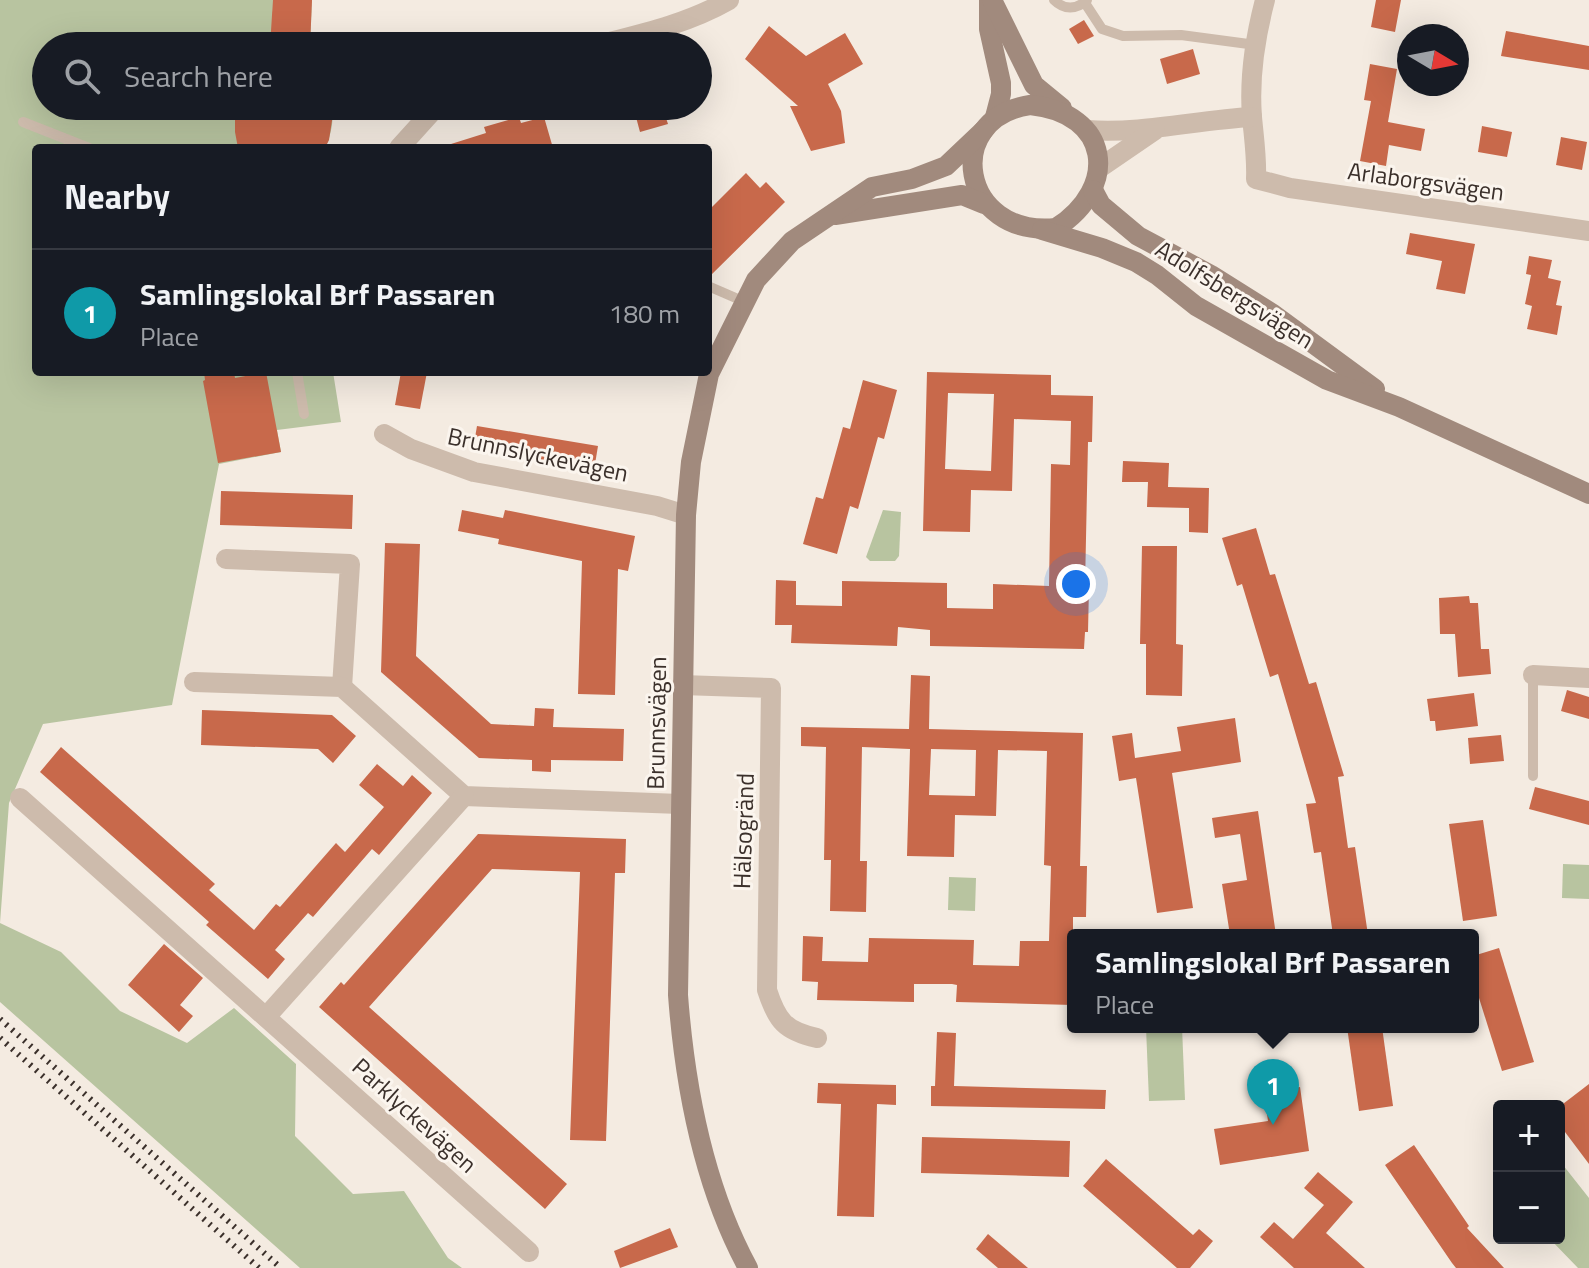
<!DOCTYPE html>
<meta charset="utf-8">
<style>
:root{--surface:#171b24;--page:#242831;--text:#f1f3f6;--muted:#9ea1a6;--line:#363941;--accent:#ea580c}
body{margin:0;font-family:"Titillium Web",sans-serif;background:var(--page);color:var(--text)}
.controls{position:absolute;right:24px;bottom:24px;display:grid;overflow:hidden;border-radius:8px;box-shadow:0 8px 32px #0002}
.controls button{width:72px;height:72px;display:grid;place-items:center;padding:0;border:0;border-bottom:2px solid var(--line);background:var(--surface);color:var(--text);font:40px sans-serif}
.compass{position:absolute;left:1397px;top:24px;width:72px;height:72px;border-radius:50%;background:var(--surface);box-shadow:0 8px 32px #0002;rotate:100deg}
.you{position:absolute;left:1076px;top:584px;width:28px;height:28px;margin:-20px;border:6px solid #fff;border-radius:50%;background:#1a73e8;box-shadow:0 0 0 12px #1a73e833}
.badge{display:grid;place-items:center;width:52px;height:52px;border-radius:50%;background:var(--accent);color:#fff;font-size:26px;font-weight:700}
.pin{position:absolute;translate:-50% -66px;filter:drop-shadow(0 2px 4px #0008)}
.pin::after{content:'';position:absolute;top:42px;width:28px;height:24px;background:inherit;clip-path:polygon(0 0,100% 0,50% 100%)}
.popup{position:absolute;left:1067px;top:929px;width:412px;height:104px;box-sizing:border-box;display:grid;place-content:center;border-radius:8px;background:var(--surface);filter:drop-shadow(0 2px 6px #0005);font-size:26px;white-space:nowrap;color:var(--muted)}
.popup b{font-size:30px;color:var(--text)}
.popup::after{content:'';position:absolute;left:50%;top:100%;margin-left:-16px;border:16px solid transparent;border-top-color:var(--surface)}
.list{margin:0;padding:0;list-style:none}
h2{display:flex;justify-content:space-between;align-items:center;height:104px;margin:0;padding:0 32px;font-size:34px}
h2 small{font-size:26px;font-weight:400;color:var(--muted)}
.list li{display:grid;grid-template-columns:52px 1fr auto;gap:24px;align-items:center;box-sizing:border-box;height:128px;padding:0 32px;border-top:2px solid var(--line)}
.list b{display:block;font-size:30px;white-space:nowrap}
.list p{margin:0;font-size:26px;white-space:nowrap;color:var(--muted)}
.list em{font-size:26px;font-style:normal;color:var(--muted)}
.icon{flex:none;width:44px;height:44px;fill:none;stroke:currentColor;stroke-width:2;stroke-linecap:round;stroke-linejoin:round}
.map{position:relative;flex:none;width:1589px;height:1268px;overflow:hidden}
.search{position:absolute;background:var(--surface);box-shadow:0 8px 32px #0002;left:32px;top:32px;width:680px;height:88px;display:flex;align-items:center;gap:20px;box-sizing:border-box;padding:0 28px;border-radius:44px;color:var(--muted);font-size:30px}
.panel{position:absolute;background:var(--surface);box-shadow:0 8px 32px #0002;left:32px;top:144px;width:680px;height:232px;border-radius:8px}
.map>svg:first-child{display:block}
.green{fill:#b8c4a0}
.building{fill:#c8694b;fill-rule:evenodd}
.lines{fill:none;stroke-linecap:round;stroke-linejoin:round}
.lane{stroke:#cdbbac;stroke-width:10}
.street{stroke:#cdbbac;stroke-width:20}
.secondary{stroke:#a18a7d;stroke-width:20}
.rail{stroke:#3b302b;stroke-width:6;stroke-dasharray:2 6;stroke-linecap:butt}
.labels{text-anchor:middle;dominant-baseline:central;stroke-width:6;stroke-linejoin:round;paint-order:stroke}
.street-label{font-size:24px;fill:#3b302b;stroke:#fbf5ee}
</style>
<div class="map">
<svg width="1589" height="1268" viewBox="0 0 1589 1268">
<rect width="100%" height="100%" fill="#f4ebe1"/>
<!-- green -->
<g class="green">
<path d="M0 0H312L310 46H46V106H332C334 120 331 136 325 148H36V372H333L341 422 277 430 281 452 219 464 172 705 43 724 9 803 0 923 61 952 120 1011 187 1043 234 1008 296 1064 295 1136 353 1194 404 1191 448 1258 462 1268H300L0 1002Z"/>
<path d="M883 510 901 512 899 556 895 561H870L866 557Z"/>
<path d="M1563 864 1589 865V899L1562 898Z"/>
<path d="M949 877 976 878 975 911 948 910Z"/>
<path d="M1146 1027H1182L1185 1100 1149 1101Z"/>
<path d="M1559 1160 1589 1198V1268H1578L1549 1238H1559Z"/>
</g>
<!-- building -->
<g class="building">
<path d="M273 0H312L310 46H270Z"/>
<path d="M1376 0H1401L1395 32 1371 27Z"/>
<path d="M1084 20 1094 36 1078 44 1069 29Z"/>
<path d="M769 26 806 56 845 33 863 64 828 84 841 111 845 143 811 151 790 106H798L745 59Z"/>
<path d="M1506 31 1589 46V70L1501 56Z"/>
<path d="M1193 49 1200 74 1167 84 1160 59Z"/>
<path d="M1370 64 1397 69 1388 122 1425 129 1421 151 1389 145 1386 166 1360 161 1371 101 1364 100Z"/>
<path d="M235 106H332L333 114 329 140 325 148H238L235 132Z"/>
<path d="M633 106H662L668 124 640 132Z"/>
<path d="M519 117 521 123 544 117 553 148H452L451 144 486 133 484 127Z"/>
<path d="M1482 126 1512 132 1507 157 1478 152Z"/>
<path d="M1561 137 1587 142 1582 170 1556 165Z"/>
<path d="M746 173 760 188 766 182 785 202 708 278V211Z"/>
<path d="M1410 233 1475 244 1465 294 1436 289 1442 261 1406 254Z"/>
<path d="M1529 256 1552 260 1548 278 1561 281 1556 305 1562 306 1557 335 1527 329 1532 306 1525 304 1531 275 1526 274Z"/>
<path d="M204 372H234L235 378 266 372 281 452 218 463 203 381 205 380Z"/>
<path d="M401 372H427L420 409 395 405Z"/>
<path d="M927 372 1051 375V395L1093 396 1092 442H1088L1085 586 1089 587 1088 632H1085L1084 649 930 646V630L898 627 897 646 791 643 792 625H775L776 580 796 581V605L842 606V581L947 583V608L993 609V584L1049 586 1051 464 1070 465 1071 421 1014 419 1012 491 971 490 970 532 923 531ZM948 393 994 394 991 471 945 469Z"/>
<path d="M863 380 897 390 884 439 878 437 858 509 850 506 837 554 803 544 816 497 823 499 843 427 850 429Z"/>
<path d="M477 426 598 446 594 470 473 449Z"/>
<path d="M1123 461 1169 463 1168 487 1209 488 1208 533 1189 532V508L1147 507 1148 482H1122Z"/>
<path d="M221 491 353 495 352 529 220 525Z"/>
<path d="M462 510 503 518 505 510 635 536 628 571 618 569 615 695 578 694 582 561 498 544 499 539 458 531Z"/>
<path d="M1256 528 1270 575 1275 574 1309 684 1316 682 1344 776 1338 777 1348 848 1355 847 1368 935H1333L1321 852 1314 853 1306 804 1316 803 1278 674 1270 677 1242 584 1237 586 1222 538Z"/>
<path d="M385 543 420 544 416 656 491 724 534 726 535 708 554 709 553 727 624 729 623 761 551 760V772L532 771V760L479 758 381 672Z"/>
<path d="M1142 546H1177L1176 644 1183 645 1182 696 1146 695V644H1140Z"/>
<path d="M1469 596 1470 603H1478L1481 649H1489L1491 674 1458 677 1455 634H1440L1439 598Z"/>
<path d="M911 675 930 676 929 729 1083 733 1080 866H1087L1086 917H1073V1005L956 1002 957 985 952 984H914V1002L817 1000 818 982 802 981 803 936 823 937 822 961 868 962 869 938 974 940 973 965 1019 966 1020 941H1049L1051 866 1044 865 1047 751 998 750 996 816 955 815 954 857 907 856 910 749 862 747 860 861H867L866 912 830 911 831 860H824L826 747 801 746V727L909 729ZM931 749 976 750 975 796 929 795Z"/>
<path d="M1567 690 1589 697V719L1561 711Z"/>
<path d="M1474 693 1478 726 1436 731 1435 721H1430L1427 699Z"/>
<path d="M202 710 332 715 356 736 333 763 318 749 201 745Z"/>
<path d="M1235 718 1241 762 1172 773 1193 908 1157 913 1136 778 1119 781 1112 736 1132 733 1135 758 1181 751 1177 727Z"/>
<path d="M1501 735 1504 761 1470 764 1468 738Z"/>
<path d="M61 747 215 884 209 890 254 930 276 904 280 907 336 843 345 852 384 807 359 785 377 764 403 786 412 775 432 793 379 855 372 849 313 917 308 913 275 950 285 959 268 979 206 925 209 922 40 772Z"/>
<path d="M1535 787 1589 801V825L1529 809Z"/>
<path d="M1258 811 1276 935H1230L1222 884 1247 880 1240 834 1215 838 1212 818Z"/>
<path d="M1483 820 1497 916 1463 921 1449 824Z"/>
<path d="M478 834 626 839 625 873H615L606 1141 570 1140 580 872 492 869 369 1007 567 1184 545 1209 319 1007 341 982 344 985Z"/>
<path d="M164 944 203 978 180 1005 193 1016 179 1032 128 985Z"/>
<path d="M1499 948 1534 1062 1502 1071 1473 979V956Z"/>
<path d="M1347 1027H1382L1393 1106 1359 1111Z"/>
<path d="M937 1032 956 1033 954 1086 1106 1090 1105 1109 931 1106V1086H935Z"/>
<path d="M818 1083 896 1085V1105L877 1104 874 1217 837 1216 841 1104 817 1103Z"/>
<path d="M1589 1084V1164L1559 1124V1107Z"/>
<path d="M1300 1087 1309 1151 1220 1165 1214 1129 1268 1121 1264 1093Z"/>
<path d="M922 1137 1070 1141 1069 1177 921 1173Z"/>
<path d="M1414 1145 1469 1226 1467 1228 1504 1268H1456L1452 1263 1385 1165Z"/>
<path d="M1106 1159 1193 1235 1199 1229 1213 1241 1190 1268H1177L1083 1186Z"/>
<path d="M1318 1172 1353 1202 1326 1233 1365 1268H1294L1260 1237 1274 1222 1293 1239 1324 1205 1304 1188Z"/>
<path d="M670 1228 678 1247 620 1268 614 1251Z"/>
<path d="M988 1234 1028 1268H998L976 1249Z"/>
</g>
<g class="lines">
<!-- lane -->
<g class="lane">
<path d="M1054 0C1064 10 1076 10 1087 0"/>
<path d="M1085 3 1102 29 1123 36 1181 35 1256 45"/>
<path d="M23 122 89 148"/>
<path d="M708 286 745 302"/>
<path d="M297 372 304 414"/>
<path d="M1533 675V776"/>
</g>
<!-- street -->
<g class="street">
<path d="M1265 0C1255 38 1249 78 1252 117 1254 139 1257 158 1256 179L1290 188 1589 231"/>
<path d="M594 46C641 34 687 24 729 0"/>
<path d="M1087 130C1143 134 1196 120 1252 117"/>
<path d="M399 148 437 106"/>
<path d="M1098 169 1155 130"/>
<path d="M384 434 411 449 474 472 657 506 686 515"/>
<path d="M226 559 350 564 342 687"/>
<path d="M1533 675 1589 678"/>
<path d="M194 682 342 687 464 796 680 804"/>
<path d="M682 685 771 688 767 990C777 1021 785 1031 817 1038"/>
<path d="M20 798 529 1252"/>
<path d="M266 1017 464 796"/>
</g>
<!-- secondary -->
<g class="secondary">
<path d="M989 0V29L1001 83V94L995 117"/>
<path d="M992 0 1034 85 1062 108"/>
<path d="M1030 105C1111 113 1120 187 1056 228 960 238 941 118 1030 105Z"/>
<path d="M1093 190 1101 205 1138 236 1211 275 1273 314 1375 389"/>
<path d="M835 215 962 195 984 204"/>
<path d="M1042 230 1102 248 1136 262 1157 275 1196 306 1327 380 1399 407 1589 494"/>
<path d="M748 1268C703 1185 685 1088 678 995L686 515 691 462 709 374 756 280 792 241 872 187 912 179 946 166 984 130"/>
</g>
<!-- rail -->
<g class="rail">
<path d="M0 1019 281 1268"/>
<path d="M0 1038 259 1268"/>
</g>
</g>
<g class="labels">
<!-- street labels -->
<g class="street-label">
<text transform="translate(1426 181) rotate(8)">Arlaborgsvägen</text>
<text transform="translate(1235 294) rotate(32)">Adolfsbergsvägen</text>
<text transform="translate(538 454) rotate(12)">Brunnslyckevägen</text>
<text transform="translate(656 723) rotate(-89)">Brunnsvägen</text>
<text transform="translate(743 831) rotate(-88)">Hälsogränd</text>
<text transform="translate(415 1115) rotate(42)">Parklyckevägen</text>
</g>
</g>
</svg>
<div class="controls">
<button>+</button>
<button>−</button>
</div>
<svg class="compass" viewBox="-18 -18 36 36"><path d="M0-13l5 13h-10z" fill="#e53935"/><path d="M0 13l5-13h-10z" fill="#9ea1a6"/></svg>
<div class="you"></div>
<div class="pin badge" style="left:1273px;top:1125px;background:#0f9aa8">1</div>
<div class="popup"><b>Samlingslokal Brf Passaren</b>Place</div>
<div class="search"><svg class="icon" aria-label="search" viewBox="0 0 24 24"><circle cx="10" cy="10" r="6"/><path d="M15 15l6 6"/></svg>Search here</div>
<section class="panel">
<h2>Nearby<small></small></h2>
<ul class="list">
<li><span class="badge" style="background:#0f9aa8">1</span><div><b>Samlingslokal Brf Passaren</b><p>Place</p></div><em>180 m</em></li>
</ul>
</section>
</div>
